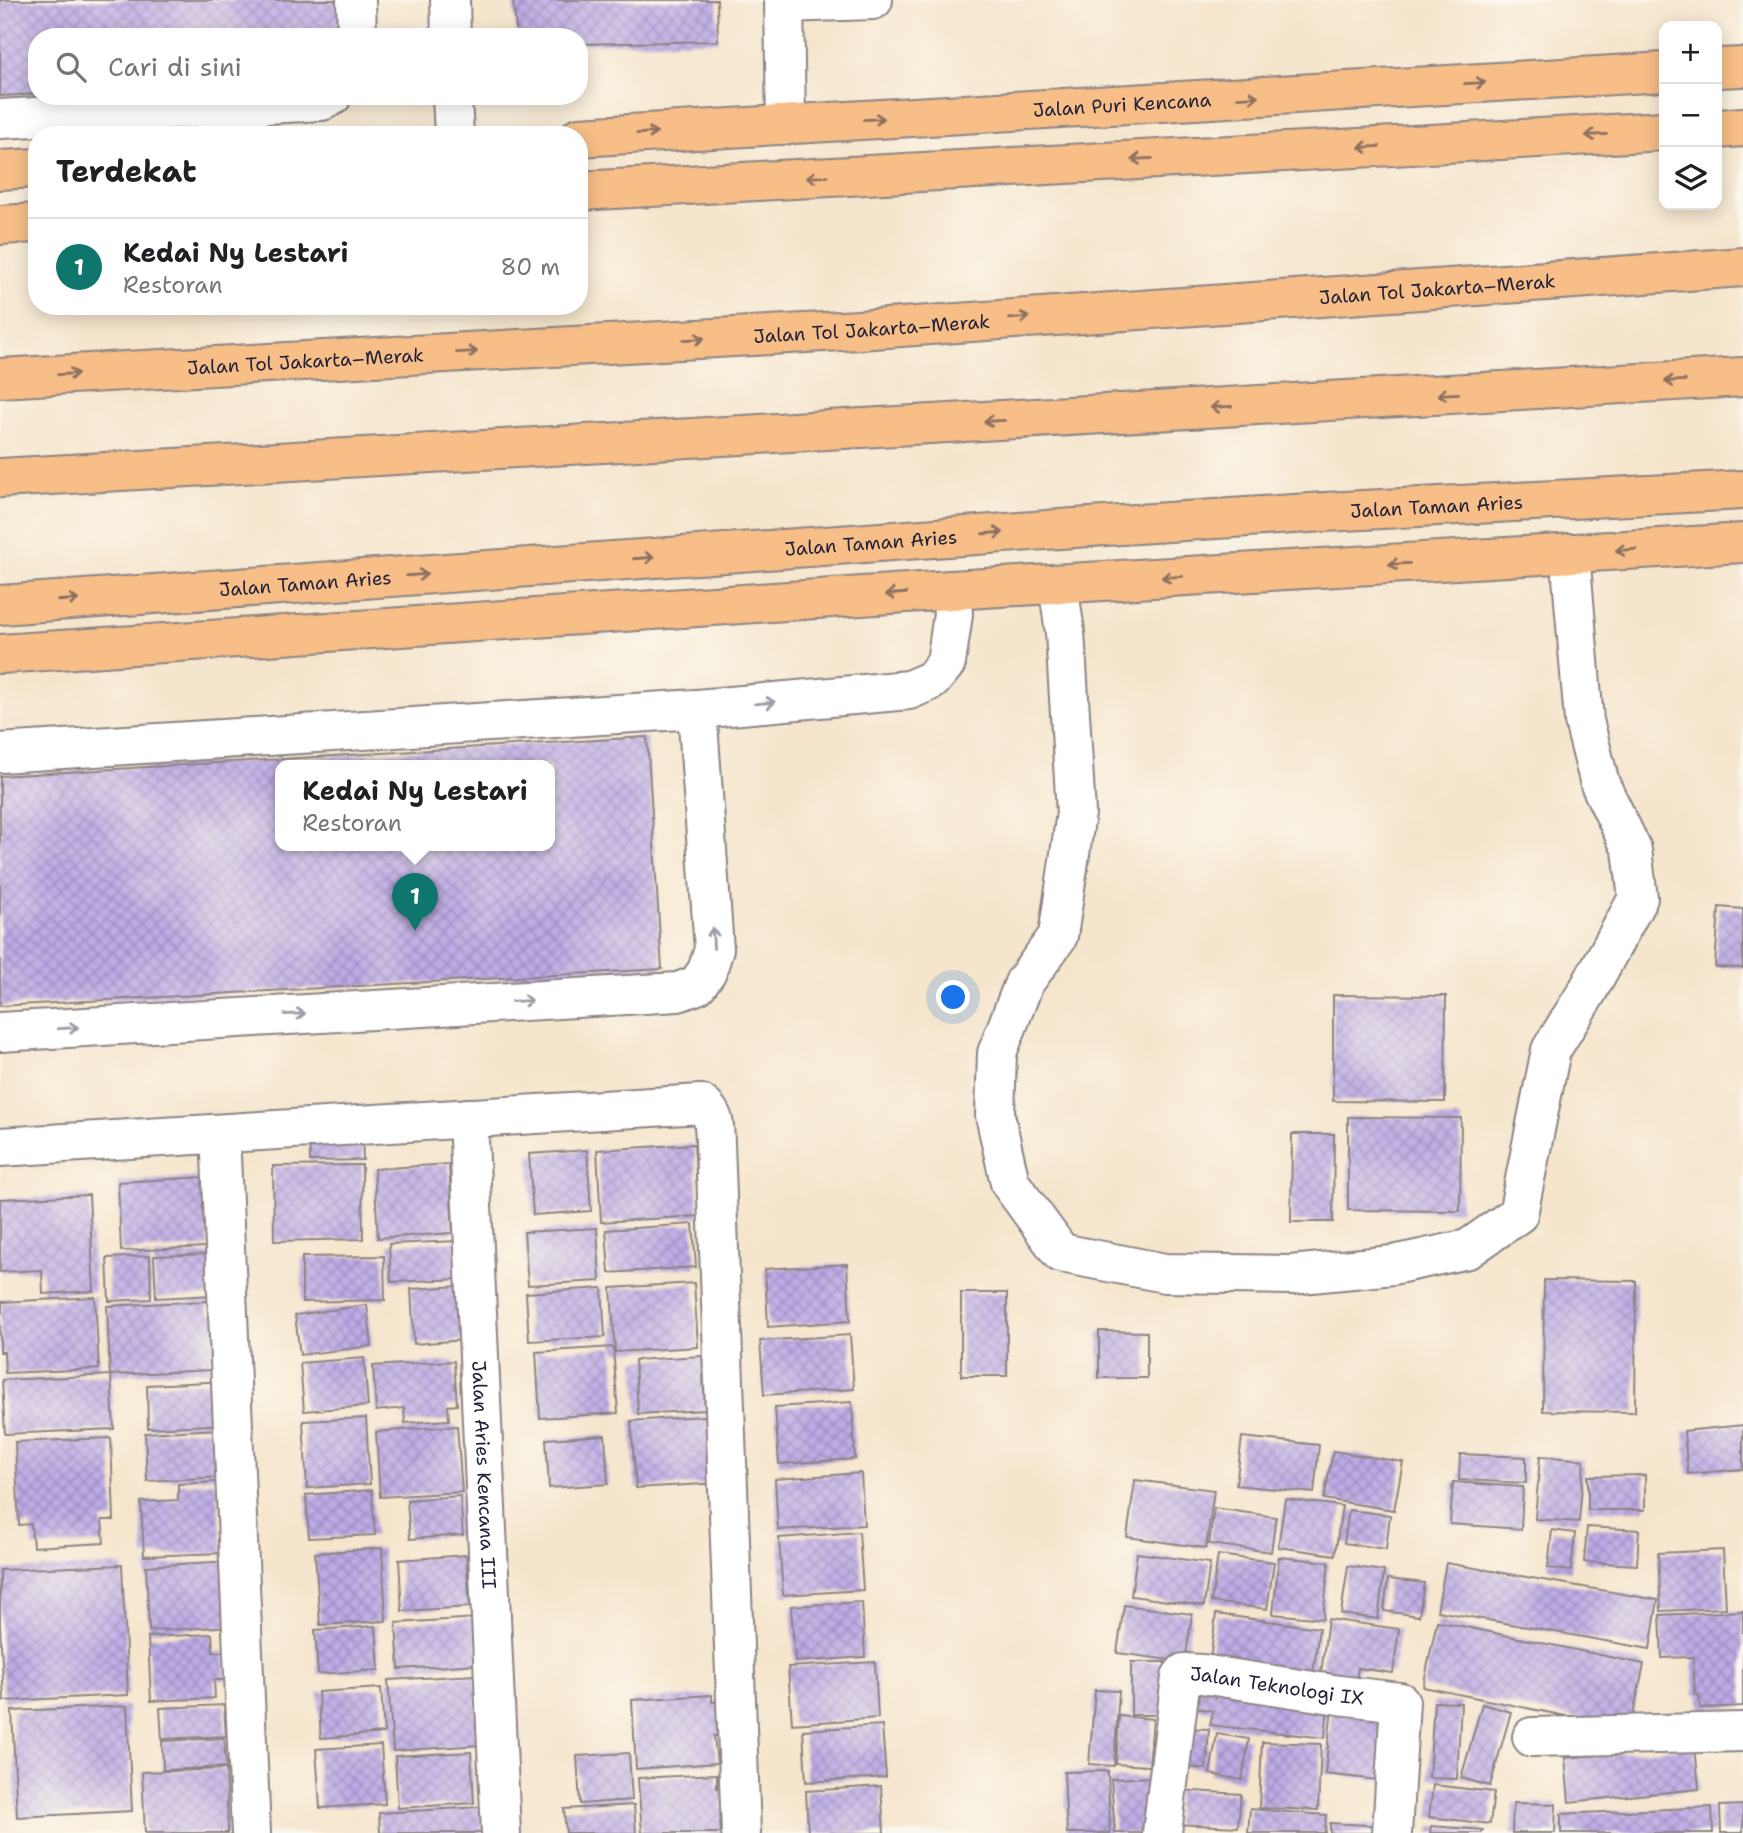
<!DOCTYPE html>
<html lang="id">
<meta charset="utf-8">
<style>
:root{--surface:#fff;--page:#f2f2f2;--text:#202124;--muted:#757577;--line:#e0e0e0;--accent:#0f766e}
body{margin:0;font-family:"Shantell Sans",sans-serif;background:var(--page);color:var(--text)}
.controls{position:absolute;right:21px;top:21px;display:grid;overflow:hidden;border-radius:14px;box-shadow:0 4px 18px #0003}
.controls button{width:63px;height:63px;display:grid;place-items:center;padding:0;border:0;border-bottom:2px solid var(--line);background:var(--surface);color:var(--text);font:35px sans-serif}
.you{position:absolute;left:954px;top:998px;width:24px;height:24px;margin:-18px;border:5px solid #fff;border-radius:50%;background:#1a73e8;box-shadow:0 0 0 10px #1a73e833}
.badge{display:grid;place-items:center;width:46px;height:46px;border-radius:50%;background:var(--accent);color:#fff;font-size:23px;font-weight:700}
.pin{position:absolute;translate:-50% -58px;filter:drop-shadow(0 2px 4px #0008)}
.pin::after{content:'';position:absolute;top:37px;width:24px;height:21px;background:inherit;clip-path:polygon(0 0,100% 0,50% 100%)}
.popup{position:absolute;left:275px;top:760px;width:280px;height:91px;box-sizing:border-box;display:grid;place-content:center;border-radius:14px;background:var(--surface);filter:drop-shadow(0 2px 5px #0005);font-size:23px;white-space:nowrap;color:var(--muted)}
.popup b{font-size:26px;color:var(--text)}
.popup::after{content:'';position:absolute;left:50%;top:100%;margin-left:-14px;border:14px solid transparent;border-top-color:var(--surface)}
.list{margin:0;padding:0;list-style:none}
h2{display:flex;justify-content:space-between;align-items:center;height:91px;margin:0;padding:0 28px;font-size:30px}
h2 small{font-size:23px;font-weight:400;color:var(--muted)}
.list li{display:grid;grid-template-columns:46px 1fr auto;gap:21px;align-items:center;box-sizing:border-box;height:98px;padding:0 28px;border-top:2px solid var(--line)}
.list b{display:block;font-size:26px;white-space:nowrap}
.list p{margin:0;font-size:23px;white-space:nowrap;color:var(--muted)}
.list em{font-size:23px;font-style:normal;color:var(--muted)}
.icon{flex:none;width:38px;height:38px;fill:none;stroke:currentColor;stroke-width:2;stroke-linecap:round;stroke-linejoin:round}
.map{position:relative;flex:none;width:1743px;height:1833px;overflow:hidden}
.search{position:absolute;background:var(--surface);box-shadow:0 4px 18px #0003;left:28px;top:28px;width:560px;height:77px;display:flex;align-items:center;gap:18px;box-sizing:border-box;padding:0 24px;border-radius:28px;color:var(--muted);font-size:26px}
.panel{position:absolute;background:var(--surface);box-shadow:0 4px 18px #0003;left:28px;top:126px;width:560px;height:189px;border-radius:28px}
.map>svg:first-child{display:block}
.building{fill:url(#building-cross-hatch);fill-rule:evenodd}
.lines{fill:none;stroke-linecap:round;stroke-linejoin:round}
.minor-casing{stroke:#8c8484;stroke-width:42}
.major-casing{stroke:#8c8484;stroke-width:42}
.highway-casing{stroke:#8c8484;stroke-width:42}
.minor{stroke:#fff;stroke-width:38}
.major{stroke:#f7be87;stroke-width:38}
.highway{stroke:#f7be87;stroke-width:38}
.oneway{stroke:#8c7061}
.oneway2{stroke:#9c9ca7}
.labels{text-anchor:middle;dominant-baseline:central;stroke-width:5;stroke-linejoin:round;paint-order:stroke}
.street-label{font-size:19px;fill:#22223b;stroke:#fbf7ec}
</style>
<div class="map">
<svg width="1743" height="1833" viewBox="0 0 1743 1833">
<defs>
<pattern id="building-cross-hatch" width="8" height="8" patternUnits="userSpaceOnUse" patternTransform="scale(1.75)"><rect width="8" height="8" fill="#beabe6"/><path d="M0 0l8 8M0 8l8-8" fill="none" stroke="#9a8bbc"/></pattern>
</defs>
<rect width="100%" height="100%" fill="#fbf7ec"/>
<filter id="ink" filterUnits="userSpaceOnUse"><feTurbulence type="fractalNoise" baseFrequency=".0143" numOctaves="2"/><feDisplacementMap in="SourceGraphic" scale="14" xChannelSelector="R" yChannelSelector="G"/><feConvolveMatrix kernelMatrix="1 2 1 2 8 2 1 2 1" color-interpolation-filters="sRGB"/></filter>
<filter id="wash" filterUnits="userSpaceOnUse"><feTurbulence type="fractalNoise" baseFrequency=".00686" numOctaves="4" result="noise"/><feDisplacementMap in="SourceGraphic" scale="28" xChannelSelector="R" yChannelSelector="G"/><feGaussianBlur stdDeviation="1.57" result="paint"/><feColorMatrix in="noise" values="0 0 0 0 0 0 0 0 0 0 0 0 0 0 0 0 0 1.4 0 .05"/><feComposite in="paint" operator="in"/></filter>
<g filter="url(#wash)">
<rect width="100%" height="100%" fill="#f5e5cc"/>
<g id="blocks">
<!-- building -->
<g class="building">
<path d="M0 0H342L343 37H37V94L0 96Z"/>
<path d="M513 0H717L718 41 579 44V37H517Z"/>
<path d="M647 737 662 969 0 1006V776ZM280 765H550V845H280Z"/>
<path d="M1719 907 1743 909V968L1715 967Z"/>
<path d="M1333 995 1446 996 1445 1102 1333 1101Z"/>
<path d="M1348 1117 1461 1118 1460 1211 1348 1210Z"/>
<path d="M362 1127 363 1160 310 1161 309 1129Z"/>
<path d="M1292 1134H1334L1333 1222H1291Z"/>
<path d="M694 1144 699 1216 601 1222 597 1150Z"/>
<path d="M587 1150 591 1211 533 1215 529 1154Z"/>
<path d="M449 1164 453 1233 378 1238 374 1169Z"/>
<path d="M362 1165 363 1239 274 1241 273 1166Z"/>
<path d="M206 1177 208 1247 121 1251 118 1182Z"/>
<path d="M89 1195 94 1291 43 1294 42 1270 0 1272V1199Z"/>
<path d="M693 1224 696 1267 609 1273 606 1230Z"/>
<path d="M597 1228 600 1281 528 1285 524 1232Z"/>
<path d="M458 1241 460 1279 391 1282 389 1244Z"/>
<path d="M214 1254 216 1295 156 1298 154 1256Z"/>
<path d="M150 1256 151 1299 109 1301 107 1258Z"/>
<path d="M384 1256 385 1300 302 1302V1257Z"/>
<path d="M847 1264 850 1321 768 1327 765 1269Z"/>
<path d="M1544 1280 1636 1281 1635 1412 1543 1411Z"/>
<path d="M694 1283 698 1347 615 1352 611 1288Z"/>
<path d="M460 1286 464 1340 414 1344 411 1289Z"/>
<path d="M602 1288 605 1337 529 1341 526 1293Z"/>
<rect x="961" y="1293" width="46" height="83"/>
<path d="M95 1297 99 1369 5 1373 4 1352H0V1312H2V1302Z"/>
<path d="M208 1301V1314H218L221 1356 211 1357V1370L110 1375 107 1306Z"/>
<path d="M367 1305 372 1346 300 1355 295 1315Z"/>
<path d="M1099 1331 1147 1332V1378H1099Z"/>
<path d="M850 1335 854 1389 764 1395 760 1341Z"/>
<path d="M613 1347 618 1413 540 1418 536 1352Z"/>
<path d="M702 1356 705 1410 638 1414 635 1360Z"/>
<path d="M364 1358 368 1406 304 1411 300 1363Z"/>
<path d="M454 1361 457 1405 448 1406 449 1420 405 1423 404 1408 376 1411 373 1366Z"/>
<path d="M111 1375 114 1429 5 1434 2 1380Z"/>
<path d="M228 1381 230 1424 148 1428 147 1385Z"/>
<path d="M852 1402 855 1459 779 1464 775 1407Z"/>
<path d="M717 1415 721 1483 636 1488 631 1421Z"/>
<path d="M366 1418 370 1484 307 1488 303 1421Z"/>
<path d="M1743 1425V1469L1688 1474 1684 1431Z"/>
<path d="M457 1426 462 1492 380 1497 376 1432Z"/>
<path d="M220 1429 223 1477 147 1481 145 1433Z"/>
<path d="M605 1435 608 1484 549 1488 546 1439Z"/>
<path d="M1242 1437 1319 1445 1314 1493 1236 1485Z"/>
<path d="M111 1438 114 1520H102L104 1543 33 1547 31 1524 19 1525 15 1442Z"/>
<path d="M1333 1451 1403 1462 1394 1510 1324 1499Z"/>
<path d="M1460 1454 1526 1457V1483L1459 1480Z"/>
<path d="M1540 1456 1584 1460 1579 1522 1535 1519Z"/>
<path d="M861 1473 864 1525 778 1530 775 1479Z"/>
<path d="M1645 1475V1510H1588V1476Z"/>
<path d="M1135 1480 1214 1490 1206 1548 1127 1537Z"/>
<path d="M216 1482 223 1553 144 1556 141 1502 178 1500V1484Z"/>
<path d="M1453 1482 1523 1487 1521 1529 1450 1524Z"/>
<path d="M372 1490 375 1535 309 1538 306 1495Z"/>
<path d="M460 1496 463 1535 410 1539 407 1500Z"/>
<path d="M1285 1499 1342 1506 1335 1555 1278 1547Z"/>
<path d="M1214 1508 1276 1517 1271 1552 1209 1544Z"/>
<path d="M1349 1510 1390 1515 1386 1549 1344 1543Z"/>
<path d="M1587 1527 1639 1530 1637 1565 1584 1562Z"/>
<path d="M1552 1530 1575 1533 1571 1571 1548 1568Z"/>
<path d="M859 1532 863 1590 783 1595 779 1538Z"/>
<path d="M382 1548 386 1621 320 1625 315 1553Z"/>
<path d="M1723 1550 1726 1608 1661 1611 1658 1553Z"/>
<path d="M1137 1553 1210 1563 1204 1606 1131 1596Z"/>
<path d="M466 1555 470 1607 402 1611 399 1560Z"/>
<path d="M1218 1555 1274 1562 1267 1609 1211 1602Z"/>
<path d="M1279 1557 1329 1562 1323 1619 1273 1614Z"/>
<path d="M231 1561 234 1626 149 1631 146 1566Z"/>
<path d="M1446 1563 1658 1600 1650 1649 1437 1611Z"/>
<path d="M122 1565 128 1695 4 1701 0 1624V1570Z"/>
<path d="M1348 1566 1384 1571 1378 1619 1341 1614Z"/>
<path d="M1388 1579 1424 1583 1419 1616 1384 1611Z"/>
<path d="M862 1602 865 1657 795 1662 791 1606Z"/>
<path d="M1124 1605 1192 1614 1185 1662 1117 1653Z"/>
<path d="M1743 1611V1706L1700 1708 1699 1695H1695L1693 1657 1662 1658 1660 1615Z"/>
<path d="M1216 1614 1319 1628 1312 1682 1209 1669Z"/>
<path d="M478 1618 480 1664 399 1669 396 1623Z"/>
<path d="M1328 1619 1399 1629 1393 1673 1358 1668 1354 1694 1319 1689Z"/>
<path d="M1437 1621 1644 1664 1630 1729 1423 1687Z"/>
<path d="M376 1626 379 1670 318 1674 315 1630Z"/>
<path d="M212 1634 213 1652H225L226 1680H214L215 1698 151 1701 148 1637Z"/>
<path d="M875 1662 878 1718 792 1724 788 1667Z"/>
<path d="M1131 1662H1165L1166 1715H1131Z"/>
<path d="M475 1675 480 1745 393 1751 388 1680Z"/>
<path d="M1186 1682 1216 1688 1215 1700 1218 1683 1328 1705 1325 1738 1210 1725 1213 1711 1182 1705Z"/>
<path d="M381 1688 384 1733 321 1738 318 1692Z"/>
<path d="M1095 1690 1119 1691 1114 1766 1089 1764Z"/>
<path d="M712 1695V1702L725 1701 727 1735 714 1736 717 1763 636 1769 632 1700Z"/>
<path d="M1333 1697 1396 1705 1387 1781 1325 1774Z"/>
<path d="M1434 1702 1461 1703 1457 1779 1429 1778Z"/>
<path d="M1482 1704 1511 1712 1490 1786 1461 1778Z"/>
<path d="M224 1705 226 1736 162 1739 160 1708Z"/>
<path d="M127 1706 132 1811 17 1817 12 1711Z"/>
<path d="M1119 1716 1153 1719 1149 1766 1116 1764Z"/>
<path d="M882 1725 886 1777 806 1782 803 1730Z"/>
<path d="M1180 1728 1209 1729 1206 1769 1177 1766Z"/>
<path d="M1217 1734 1249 1739 1242 1780 1210 1774Z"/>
<path d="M224 1738 226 1767 163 1770 162 1741Z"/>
<path d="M1262 1742 1321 1744 1318 1810 1259 1808Z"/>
<path d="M381 1745 385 1804 320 1808 316 1749Z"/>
<path d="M1695 1746 1699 1789 1569 1802 1565 1758Z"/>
<path d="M471 1752 474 1803 398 1808 395 1756Z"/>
<path d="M629 1753 632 1800 580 1804 577 1756Z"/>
<path d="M226 1769 228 1833H145L142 1772Z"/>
<path d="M1108 1771 1110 1833H1067L1064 1772Z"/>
<path d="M717 1774V1788L721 1787 723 1823H720L721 1833H642L638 1778Z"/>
<path d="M1154 1777 1157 1833H1115L1111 1779Z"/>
<path d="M1433 1785 1494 1792 1490 1824 1429 1817Z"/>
<path d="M881 1786 884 1833H808L806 1791Z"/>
<path d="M1177 1790 1241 1794 1238 1827 1175 1824Z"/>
<path d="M1513 1803 1556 1804 1555 1833H1512Z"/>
<path d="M634 1805 636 1833H566L564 1809Z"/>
<path d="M1743 1805V1833H1721L1720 1806Z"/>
<path d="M480 1807 481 1833H380L379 1813Z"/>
<path d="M1712 1807 1713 1833H1561V1814Z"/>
<path d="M1250 1809 1326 1815 1325 1833H1248Z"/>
<path d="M1330 1823 1384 1826V1833H1330Z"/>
<path d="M1431 1826 1483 1830 1482 1833H1430Z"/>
</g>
</g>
</g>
<g filter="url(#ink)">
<use href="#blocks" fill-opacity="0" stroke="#8c8484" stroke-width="2"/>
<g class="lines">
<defs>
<g id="minor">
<path d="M356 0 357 37"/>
<path d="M450 0 451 37"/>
<path d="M784 0 786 125"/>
<path d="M784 3 873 0"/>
<path d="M452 96 454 135"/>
<path d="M0 119 322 101 332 96"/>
<path d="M1058 584 1065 632 1076 813 1058 936 1024 983 997 1053 995 1115 1010 1183 1061 1253 1165 1273 1291 1275 1393 1265 1468 1249 1518 1214 1551 1050 1587 992 1638 898 1632 850 1600 784 1584 721 1570 553"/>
<path d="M0 753 697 709 909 690 932 680 946 663 953 614 951 590"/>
<path d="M0 1032 678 992 697 985 707 971 714 949 697 709"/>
<path id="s1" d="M468 1118 501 1833"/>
<path d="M220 1134 251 1833"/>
<path d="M0 1147 701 1104C716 1115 714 1126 715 1143L741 1833"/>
<path d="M1532 1737 1743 1732"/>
<path id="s2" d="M1162 1833 1181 1677 1184 1673 1202 1674 1339 1695 1400 1702 1392 1833"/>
</g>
<g id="major">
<path d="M1717 68 1743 67"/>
<path d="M1717 129 1743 127"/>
<path id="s3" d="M579 137 1664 72"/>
<path d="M0 170 37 168"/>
<path d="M579 191 1664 131"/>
<path d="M0 225 37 223"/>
<path id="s4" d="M0 605 1074 528 1325 512 1743 490"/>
<path d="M0 654 951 590 1743 543"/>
</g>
<g id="highway">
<path id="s5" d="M0 378 859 330 1743 267"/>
<path d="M0 478 1743 377"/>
</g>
</defs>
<!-- minor casing -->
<use href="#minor" class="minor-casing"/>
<!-- major casing -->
<use href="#major" class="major-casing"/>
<!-- highway casing -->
<use href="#highway" class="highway-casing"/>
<!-- minor -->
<use href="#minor" class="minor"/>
<!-- major -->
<use href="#major" class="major"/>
<!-- highway -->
<use href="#highway" class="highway"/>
</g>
<!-- one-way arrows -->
<defs><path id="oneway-shaft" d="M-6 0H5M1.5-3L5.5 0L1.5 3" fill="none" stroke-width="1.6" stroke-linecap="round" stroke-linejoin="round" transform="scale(1.75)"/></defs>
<g class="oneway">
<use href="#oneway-shaft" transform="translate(1475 83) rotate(-3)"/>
<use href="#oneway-shaft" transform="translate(1248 97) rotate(-3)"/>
<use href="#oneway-shaft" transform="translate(874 119) rotate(-3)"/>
<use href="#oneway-shaft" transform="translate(647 133) rotate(-3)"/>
<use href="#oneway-shaft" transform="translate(1596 135) rotate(177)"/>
<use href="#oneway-shaft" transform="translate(1369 147) rotate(177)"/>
<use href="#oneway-shaft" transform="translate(1142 159) rotate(177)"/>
<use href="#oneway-shaft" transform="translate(817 177) rotate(177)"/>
<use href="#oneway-shaft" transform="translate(1019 318) rotate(-4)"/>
<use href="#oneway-shaft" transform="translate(694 339) rotate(-3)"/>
<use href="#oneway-shaft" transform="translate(467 352) rotate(-3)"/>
<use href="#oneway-shaft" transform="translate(68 374) rotate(-3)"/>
<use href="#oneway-shaft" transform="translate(1675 381) rotate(177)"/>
<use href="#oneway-shaft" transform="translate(1448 394) rotate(177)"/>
<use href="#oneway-shaft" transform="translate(1221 407) rotate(177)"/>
<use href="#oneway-shaft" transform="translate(994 421) rotate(177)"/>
<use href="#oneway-shaft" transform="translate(993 533) rotate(-4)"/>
<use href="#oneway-shaft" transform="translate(1626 550) rotate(176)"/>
<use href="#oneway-shaft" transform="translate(644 558) rotate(-4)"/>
<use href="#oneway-shaft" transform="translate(1399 564) rotate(177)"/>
<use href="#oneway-shaft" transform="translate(417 575) rotate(-4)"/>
<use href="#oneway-shaft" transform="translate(1172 577) rotate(177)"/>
<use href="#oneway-shaft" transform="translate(896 594) rotate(176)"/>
<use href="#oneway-shaft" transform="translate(68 600) rotate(-4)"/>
</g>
<g class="oneway2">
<use href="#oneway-shaft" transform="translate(765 703) rotate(-5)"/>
<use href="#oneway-shaft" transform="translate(713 938) rotate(-93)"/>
<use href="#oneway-shaft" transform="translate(522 1001) rotate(-3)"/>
<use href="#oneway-shaft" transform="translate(295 1014) rotate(-3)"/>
<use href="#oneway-shaft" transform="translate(68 1028) rotate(-3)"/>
</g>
</g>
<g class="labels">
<!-- street labels -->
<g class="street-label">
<text stroke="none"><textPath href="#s3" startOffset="544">Jalan Puri Kencana</textPath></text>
<text stroke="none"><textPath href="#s5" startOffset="1440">Jalan Tol Jakarta–Merak</textPath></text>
<text stroke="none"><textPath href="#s5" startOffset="873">Jalan Tol Jakarta–Merak</textPath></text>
<text stroke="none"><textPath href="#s5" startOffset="306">Jalan Tol Jakarta–Merak</textPath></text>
<text stroke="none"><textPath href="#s4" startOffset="1440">Jalan Taman Aries</textPath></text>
<text stroke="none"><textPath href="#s4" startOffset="873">Jalan Taman Aries</textPath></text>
<text stroke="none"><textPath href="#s4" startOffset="306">Jalan Taman Aries</textPath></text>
<text stroke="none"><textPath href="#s1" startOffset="357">Jalan Aries Kencana III</textPath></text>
<text stroke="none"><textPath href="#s2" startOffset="256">Jalan Teknologi IX</textPath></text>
</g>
</g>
</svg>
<div class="controls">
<button>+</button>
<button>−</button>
<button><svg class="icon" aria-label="layers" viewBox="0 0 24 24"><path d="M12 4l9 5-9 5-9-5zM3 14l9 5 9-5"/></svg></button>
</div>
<div class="you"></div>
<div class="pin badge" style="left:415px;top:931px">1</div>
<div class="popup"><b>Kedai Ny Lestari</b>Restoran</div>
<div class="search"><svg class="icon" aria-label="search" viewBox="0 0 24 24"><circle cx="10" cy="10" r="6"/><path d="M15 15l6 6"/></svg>Cari di sini</div>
<section class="panel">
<h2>Terdekat<small></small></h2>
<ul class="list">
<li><span class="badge">1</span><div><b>Kedai Ny Lestari</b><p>Restoran</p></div><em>80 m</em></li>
</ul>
</section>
</div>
